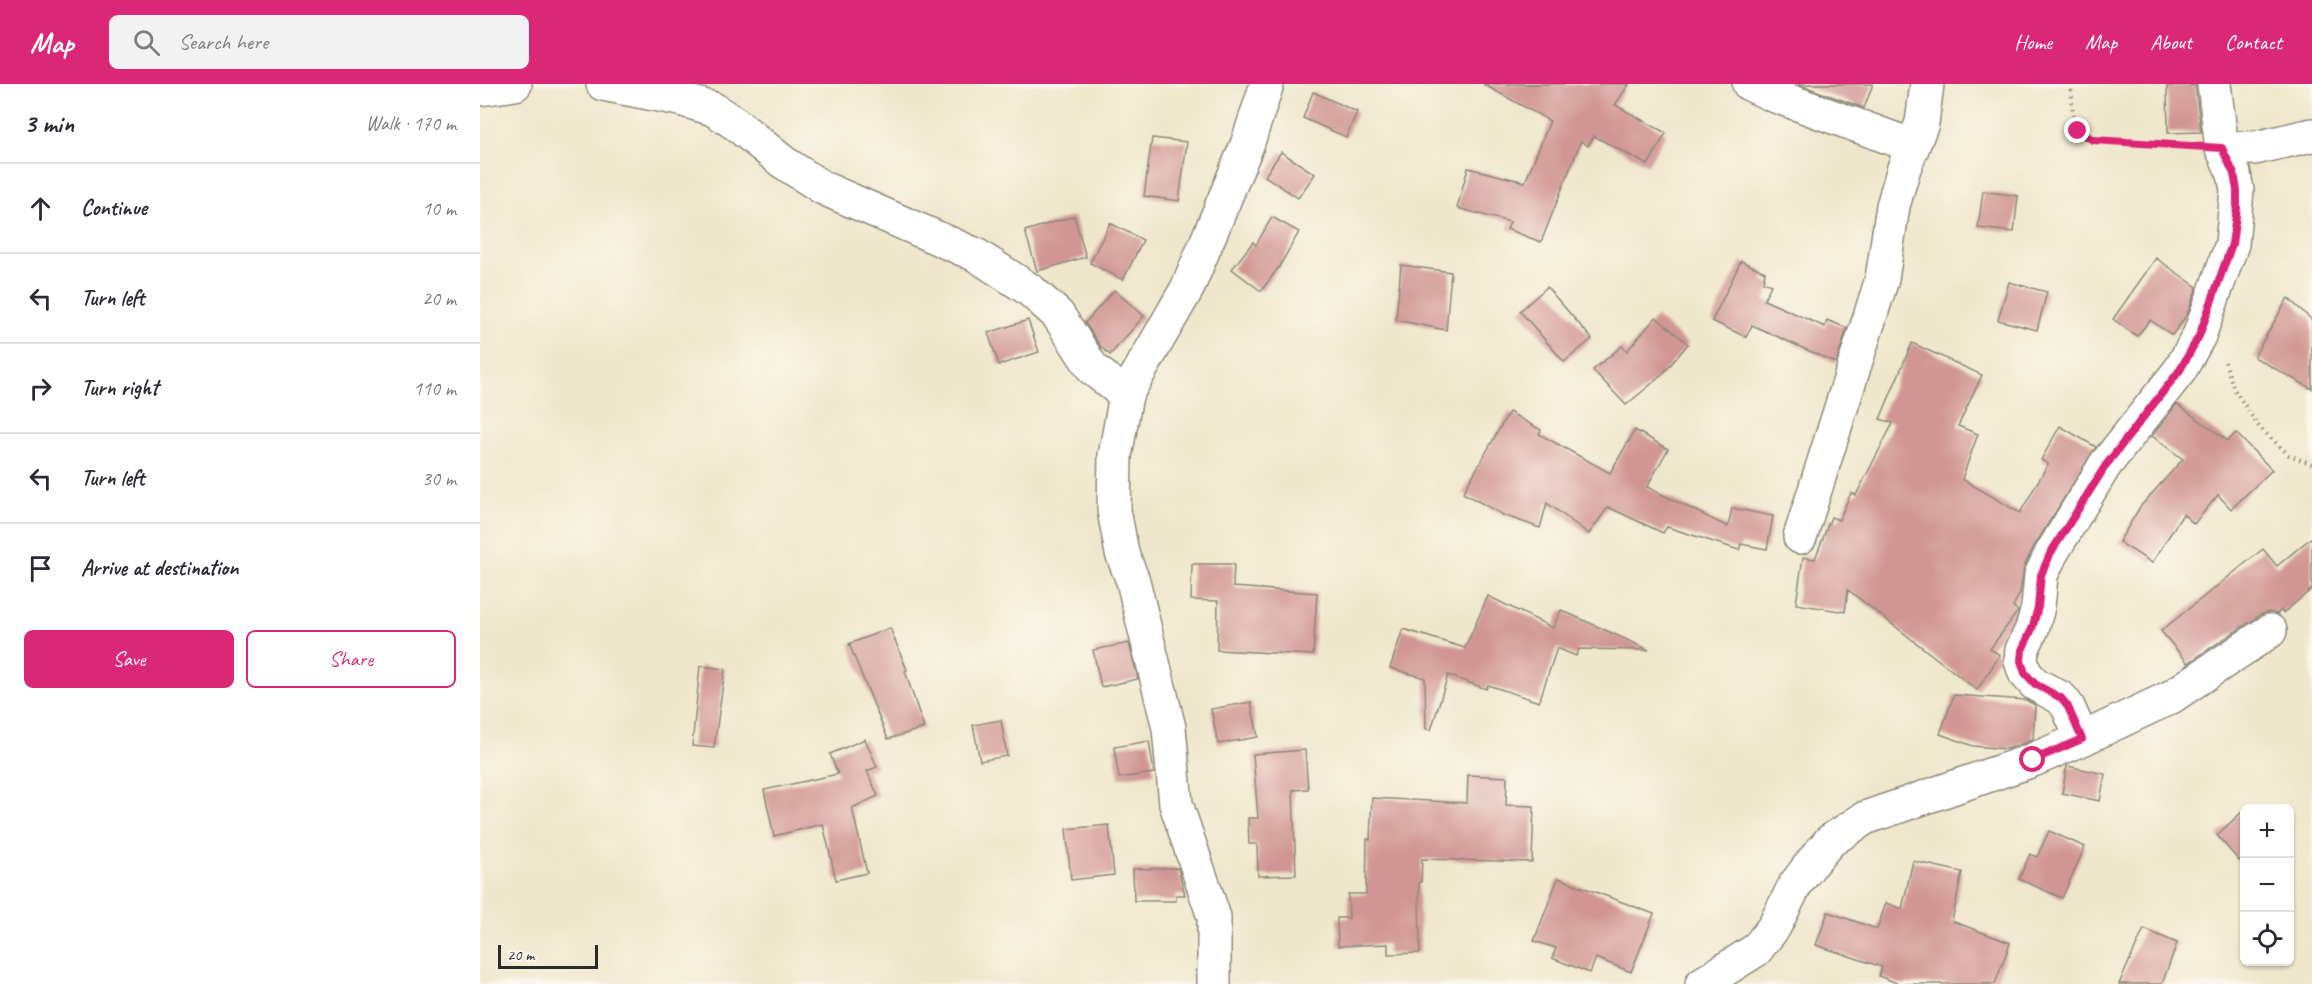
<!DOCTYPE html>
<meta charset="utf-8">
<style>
:root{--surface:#fff;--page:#f2f2f3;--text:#2b2b33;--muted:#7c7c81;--line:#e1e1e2;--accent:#db2777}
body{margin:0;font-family:Caveat,sans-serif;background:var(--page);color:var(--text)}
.controls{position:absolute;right:18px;bottom:18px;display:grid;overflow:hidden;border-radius:9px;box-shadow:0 2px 4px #0004}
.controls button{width:54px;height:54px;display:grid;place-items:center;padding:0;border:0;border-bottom:2px solid var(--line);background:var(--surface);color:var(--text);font:30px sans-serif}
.scale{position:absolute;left:18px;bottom:15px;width:100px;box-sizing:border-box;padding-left:6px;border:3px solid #2b2b2b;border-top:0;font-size:16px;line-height:21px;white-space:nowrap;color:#2b2b2b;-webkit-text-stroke:4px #fbf7ec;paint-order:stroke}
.stop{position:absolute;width:18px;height:18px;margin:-14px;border:4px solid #db2777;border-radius:50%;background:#fff}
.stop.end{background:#db2777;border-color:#fff;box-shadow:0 2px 6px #0008}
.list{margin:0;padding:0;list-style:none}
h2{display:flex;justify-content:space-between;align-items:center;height:78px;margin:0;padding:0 24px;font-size:26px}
h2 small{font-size:20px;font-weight:400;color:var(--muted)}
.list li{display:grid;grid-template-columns:39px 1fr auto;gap:18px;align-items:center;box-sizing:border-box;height:90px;padding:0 24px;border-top:2px solid var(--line)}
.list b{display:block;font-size:22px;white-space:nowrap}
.list em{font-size:20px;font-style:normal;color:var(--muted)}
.actions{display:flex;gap:12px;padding:18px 24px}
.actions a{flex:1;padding:14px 0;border:2px solid var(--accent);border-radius:9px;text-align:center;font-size:21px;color:var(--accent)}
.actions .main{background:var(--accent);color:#fff}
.icon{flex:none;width:33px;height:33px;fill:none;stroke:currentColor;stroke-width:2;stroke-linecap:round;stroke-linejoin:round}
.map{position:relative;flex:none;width:1832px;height:900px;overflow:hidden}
header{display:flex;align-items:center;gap:36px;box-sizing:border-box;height:84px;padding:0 30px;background:var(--accent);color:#fff}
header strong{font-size:28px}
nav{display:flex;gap:33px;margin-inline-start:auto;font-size:21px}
.search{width:420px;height:54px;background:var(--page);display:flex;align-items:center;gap:15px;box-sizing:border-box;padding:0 21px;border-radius:9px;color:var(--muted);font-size:22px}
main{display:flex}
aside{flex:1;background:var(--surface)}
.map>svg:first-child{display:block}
.building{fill:#d19693}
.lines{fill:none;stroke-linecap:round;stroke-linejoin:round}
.minor-casing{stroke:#8d897b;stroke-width:36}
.path{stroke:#8d897b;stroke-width:4;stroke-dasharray:1.5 4.5;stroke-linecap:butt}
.minor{stroke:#fff;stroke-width:33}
.route{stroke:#db2777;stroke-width:8}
</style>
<header>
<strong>Map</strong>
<div class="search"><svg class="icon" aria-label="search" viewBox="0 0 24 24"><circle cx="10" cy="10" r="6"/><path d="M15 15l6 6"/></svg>Search here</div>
<nav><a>Home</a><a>Map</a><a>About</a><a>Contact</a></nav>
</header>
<main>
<aside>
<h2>3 min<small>Walk · 170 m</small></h2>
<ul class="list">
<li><svg class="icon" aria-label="ahead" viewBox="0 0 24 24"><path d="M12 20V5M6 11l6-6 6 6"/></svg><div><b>Continue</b></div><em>10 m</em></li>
<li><svg class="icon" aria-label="left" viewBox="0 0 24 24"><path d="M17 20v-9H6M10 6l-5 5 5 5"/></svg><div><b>Turn left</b></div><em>20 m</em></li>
<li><svg class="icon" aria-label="right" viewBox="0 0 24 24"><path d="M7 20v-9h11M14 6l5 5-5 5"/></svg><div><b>Turn right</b></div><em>110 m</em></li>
<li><svg class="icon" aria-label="left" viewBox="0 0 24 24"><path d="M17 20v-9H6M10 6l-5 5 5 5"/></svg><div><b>Turn left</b></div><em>30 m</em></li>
<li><svg class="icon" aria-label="arrive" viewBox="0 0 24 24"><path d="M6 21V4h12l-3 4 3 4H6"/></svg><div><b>Arrive at destination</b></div></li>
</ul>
<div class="actions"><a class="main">Save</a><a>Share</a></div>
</aside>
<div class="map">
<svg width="1832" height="900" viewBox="0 0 1832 900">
<rect width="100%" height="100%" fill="#fbf7ec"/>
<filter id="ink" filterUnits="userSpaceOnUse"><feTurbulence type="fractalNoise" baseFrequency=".0167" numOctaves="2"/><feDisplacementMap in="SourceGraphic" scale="12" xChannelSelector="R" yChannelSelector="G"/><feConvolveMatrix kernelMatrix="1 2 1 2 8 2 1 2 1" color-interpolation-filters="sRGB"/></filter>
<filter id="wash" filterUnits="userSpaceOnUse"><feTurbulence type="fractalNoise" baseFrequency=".008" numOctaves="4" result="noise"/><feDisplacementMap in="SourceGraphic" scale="24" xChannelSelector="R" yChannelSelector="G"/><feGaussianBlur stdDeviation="1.35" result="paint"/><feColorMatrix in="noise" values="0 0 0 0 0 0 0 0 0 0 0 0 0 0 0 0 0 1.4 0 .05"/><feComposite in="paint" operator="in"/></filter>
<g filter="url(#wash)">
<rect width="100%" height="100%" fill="#efe7cb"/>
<g id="blocks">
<!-- building -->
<g class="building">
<path d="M1003 0H1149L1135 21 1186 49 1168 81 1114 52 1108 62 1101 57 1061 158 1027 145 1030 138 977 124 988 84 1045 98 1070 37Z"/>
<path d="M1318 0H1393L1384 24Z"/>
<path d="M1715 1 1721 48 1688 49 1687 2Z"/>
<path d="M833 8 877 28 866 53 823 34Z"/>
<path d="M672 54 707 58 699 117 664 112Z"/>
<path d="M801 68 835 90 818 114 785 92Z"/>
<path d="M1503 107 1538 112 1534 148 1498 144Z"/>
<path d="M594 132 606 173 557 187 545 147Z"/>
<path d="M792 133 819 148 799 183 781 207 752 185 773 158 776 161Z"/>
<path d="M630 139 663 156 643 196 610 179Z"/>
<path d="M1676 174 1717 203 1707 231 1692 251 1670 236 1657 252 1633 235Z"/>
<path d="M1261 177 1285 188 1283 198 1291 201 1284 216 1345 243 1347 236 1367 244 1356 279 1272 241 1266 253 1232 237Z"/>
<path d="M921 181 971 188 966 246 916 236Z"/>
<path d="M1529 198 1567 208 1557 246 1518 236Z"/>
<path d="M1067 203 1112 255 1084 278 1040 227Z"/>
<path d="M634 206 664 232 630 271 621 263 605 239Z"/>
<path d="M1808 214 1832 236V305L1774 273Z"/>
<path d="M1176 233 1208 260 1182 291 1146 321 1113 286 1142 262 1147 267Z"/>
<path d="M548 236 559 268 519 281 508 249Z"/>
<path d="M1432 259 1502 291 1478 342 1498 350 1482 395 1540 429 1568 380 1561 376 1580 342 1616 363 1554 462 1544 483 1540 509 1533 522 1538 527 1510 565 1520 571 1497 606 1368 506 1365 528 1316 520 1323 473 1335 475 1351 433 1359 436 1371 409 1376 411 1413 339 1400 335Z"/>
<path d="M1697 320 1748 357 1756 349 1792 386 1751 425 1738 411 1714 440 1703 430 1672 479 1639 458 1660 423 1703 375 1672 352Z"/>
<path d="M1029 328 1061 346 1059 350 1130 389 1155 346 1188 365 1167 403 1248 443 1252 424 1293 432 1287 465 1261 460 1259 466 1187 443 1183 449 1128 423 1109 450 1067 419 1060 444 1023 431 983 409Z"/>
<path d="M1832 453V505L1803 529 1801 526 1797 530 1788 528 1780 531 1708 579 1681 547 1783 465 1797 482Z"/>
<path d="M712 480H754L753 503 837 509 833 571 737 566 738 517 711 516Z"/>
<path d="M1008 512 1073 544 1081 526 1169 566 1099 565 1096 572 1077 564 1059 618 1008 601 1006 605 968 591 951 646 946 645 945 594 910 584 923 545 985 564Z"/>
<path d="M410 544 427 586 425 587 444 644 408 655 369 560Z"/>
<path d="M649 559 658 595 621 603 613 566Z"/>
<path d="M220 582 245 585 234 664 212 662Z"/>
<path d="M1474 611 1546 616 1555 621 1553 656 1527 665 1493 662 1460 650Z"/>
<path d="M771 618 778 653 738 660 731 625Z"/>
<path d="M521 636 527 672 500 677 493 641Z"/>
<path d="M385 655 397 683 387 687 398 712 372 724 387 789 356 796 343 740 294 752 284 706 358 690 350 670Z"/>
<path d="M669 657 674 689 639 694 634 663Z"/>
<path d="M825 666 828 705 813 706 816 791 778 792 777 760H769L768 734H778L773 670Z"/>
<path d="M1587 682 1625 690 1620 717 1582 709Z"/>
<path d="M988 691 1027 693 1026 721 1054 722 1052 778 942 775 941 798H939L940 869 908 870V860L858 862 857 834H869L868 810H886L887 755 890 756 892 714 987 719Z"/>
<path d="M1764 726V772L1759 777 1737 751Z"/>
<path d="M629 741 634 791 591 796 586 745Z"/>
<path d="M1569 747 1605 763 1582 814 1539 795 1550 770 1557 773Z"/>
<path d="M1433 777 1482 788 1472 837 1530 859 1515 900H1419L1399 892 1402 883 1336 861 1348 828 1397 845 1406 819 1422 825Z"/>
<path d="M698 784 705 811H696V817H654L653 785Z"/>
<path d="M1078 794 1174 830 1151 888 1116 874 1110 889 1072 874 1076 864 1054 857Z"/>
<path d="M1664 845 1697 859 1682 900H1639Z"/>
</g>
</g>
</g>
<g filter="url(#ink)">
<use href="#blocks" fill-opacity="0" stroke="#8d897b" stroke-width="1.5"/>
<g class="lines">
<defs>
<g id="minor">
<path d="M123 0 200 15 233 25 256 40 303 78 343 104 496 171 550 206 578 231 613 285 646 311"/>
<path d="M1269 0 1293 11 1433 62"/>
<path d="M0 5 35 0"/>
<path d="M1742 64H1775L1832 51"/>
<path d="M1320 453 1402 195 1413 122 1424 84 1442 39 1447 0"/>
<path d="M1602 655 1588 623 1581 614 1555 600 1545 589 1541 577 1542 566 1552 545 1558 523 1561 491 1571 470 1625 381 1700 286 1719 252 1752 160 1757 106 1754 90 1742 64 1734 0"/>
<path d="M734 900V833L696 720 689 644 653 497 642 469 634 426 635 372 646 311 708 203 767 61 787 0"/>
<path d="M1222 900 1276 866 1294 843 1315 801 1333 777 1350 757 1385 734 1553 676 1602 655 1691 613 1790 547"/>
</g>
</defs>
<!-- minor casing -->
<use href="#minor" class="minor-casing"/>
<!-- path -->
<g class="path">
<path d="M1591 0 1593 32 1597 47 1613 55 1708 62"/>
<path d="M1745 278 1754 305 1779 343 1809 371 1832 380"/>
</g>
<!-- minor -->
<use href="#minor" class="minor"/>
</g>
</g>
<g class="lines" filter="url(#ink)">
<!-- route -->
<path class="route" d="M1553 676 1602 655 1588 623 1581 614 1555 600 1545 589 1541 577 1542 566 1552 545 1558 523 1561 491 1570 470 1626 381 1700 286 1719 252 1752 160 1757 124V106L1754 90 1742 64 1613 56 1598 47"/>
</g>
</svg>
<div class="controls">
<button>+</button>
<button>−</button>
<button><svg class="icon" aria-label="locate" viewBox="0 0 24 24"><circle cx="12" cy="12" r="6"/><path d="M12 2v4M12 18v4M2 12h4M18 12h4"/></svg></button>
</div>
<div class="scale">20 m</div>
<div class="stop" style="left:1553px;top:676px"></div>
<div class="stop end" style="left:1598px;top:47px"></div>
</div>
</main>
